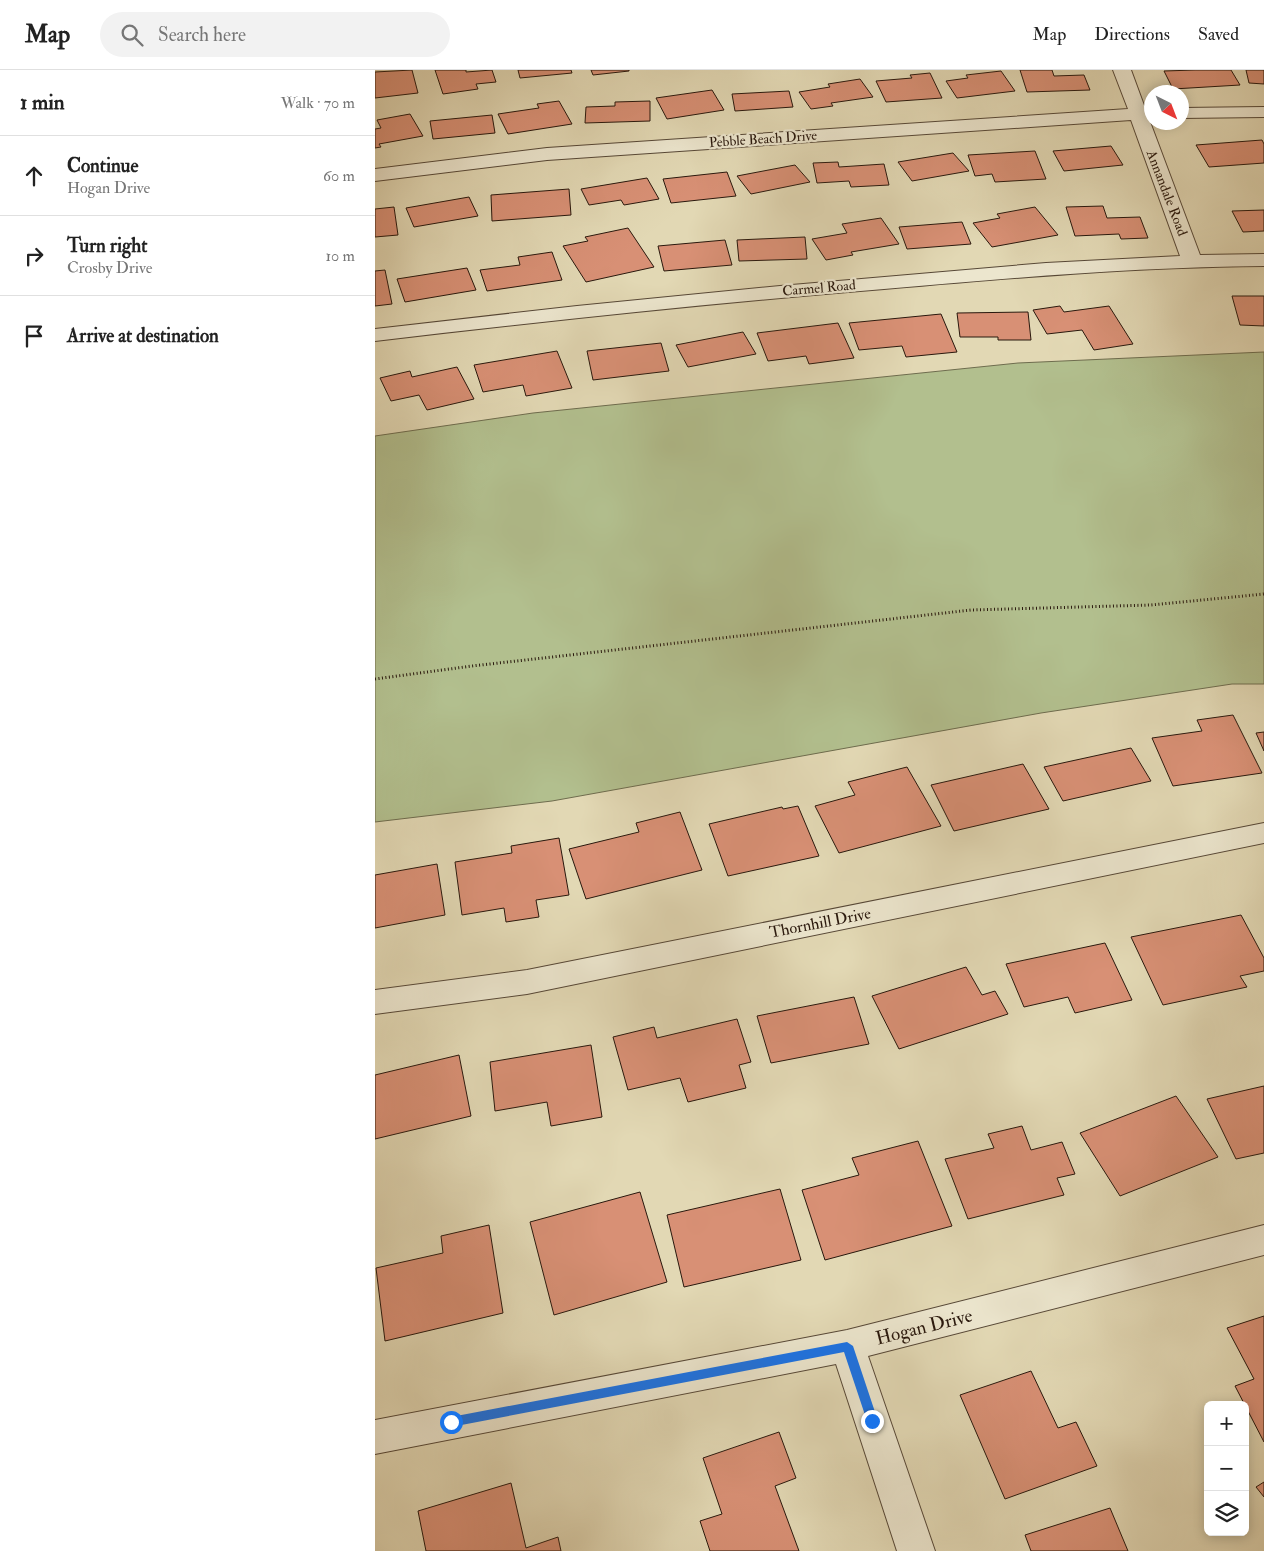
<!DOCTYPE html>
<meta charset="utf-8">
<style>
:root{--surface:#fff;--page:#f2f2f2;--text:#222;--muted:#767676;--line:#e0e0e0}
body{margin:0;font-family:"IM FELL Double Pica",serif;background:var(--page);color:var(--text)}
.controls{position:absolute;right:15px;bottom:15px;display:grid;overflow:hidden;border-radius:8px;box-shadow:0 2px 12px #0003}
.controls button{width:45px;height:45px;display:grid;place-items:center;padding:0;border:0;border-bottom:1px solid var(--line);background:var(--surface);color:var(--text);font:25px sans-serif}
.compass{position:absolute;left:769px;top:15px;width:45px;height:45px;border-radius:50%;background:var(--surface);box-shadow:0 2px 12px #0003;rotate:138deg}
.stop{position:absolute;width:15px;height:15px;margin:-11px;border:4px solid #1a73e8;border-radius:50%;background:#fff}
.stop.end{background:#1a73e8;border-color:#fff;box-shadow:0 1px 5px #0008}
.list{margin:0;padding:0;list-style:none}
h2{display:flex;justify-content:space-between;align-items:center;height:65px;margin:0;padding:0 20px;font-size:21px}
h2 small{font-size:16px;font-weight:400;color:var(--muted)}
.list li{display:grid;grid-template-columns:32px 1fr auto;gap:15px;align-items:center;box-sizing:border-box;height:80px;padding:0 20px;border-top:1px solid var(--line)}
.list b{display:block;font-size:19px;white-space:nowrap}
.list p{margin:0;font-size:16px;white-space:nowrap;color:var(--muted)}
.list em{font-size:16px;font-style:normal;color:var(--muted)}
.icon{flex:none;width:28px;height:28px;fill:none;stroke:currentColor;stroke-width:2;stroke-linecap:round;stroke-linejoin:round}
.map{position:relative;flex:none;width:889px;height:1481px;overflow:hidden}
header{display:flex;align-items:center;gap:30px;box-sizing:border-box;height:70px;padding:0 25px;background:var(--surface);border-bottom:1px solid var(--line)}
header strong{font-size:24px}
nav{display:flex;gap:28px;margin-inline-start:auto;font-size:18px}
.search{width:350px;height:45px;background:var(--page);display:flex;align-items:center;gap:12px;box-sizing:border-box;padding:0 18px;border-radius:28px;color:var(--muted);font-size:19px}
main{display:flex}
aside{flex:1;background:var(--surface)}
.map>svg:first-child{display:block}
.green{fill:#b2bf8e;stroke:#6e6c4e}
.building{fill:#d89075;stroke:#29180d}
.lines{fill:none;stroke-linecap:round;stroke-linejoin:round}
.minor-casing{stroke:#574837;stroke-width:2}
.path{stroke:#29180d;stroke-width:3;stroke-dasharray:1 2.5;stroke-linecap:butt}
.minor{fill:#ece6ce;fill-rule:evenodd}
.route{fill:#1a73e8}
.labels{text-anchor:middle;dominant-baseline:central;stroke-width:4.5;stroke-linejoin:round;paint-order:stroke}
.far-street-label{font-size:14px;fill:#29180d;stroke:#ece6ce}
.street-label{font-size:16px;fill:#29180d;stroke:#ece6ce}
.near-street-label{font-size:19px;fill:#29180d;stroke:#ece6ce}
</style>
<header>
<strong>Map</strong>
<div class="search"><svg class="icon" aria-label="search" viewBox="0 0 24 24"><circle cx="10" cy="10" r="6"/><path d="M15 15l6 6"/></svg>Search here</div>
<nav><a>Map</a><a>Directions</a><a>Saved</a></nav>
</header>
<main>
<aside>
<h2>1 min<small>Walk · 70 m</small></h2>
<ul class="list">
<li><svg class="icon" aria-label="ahead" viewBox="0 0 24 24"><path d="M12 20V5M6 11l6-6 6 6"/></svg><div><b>Continue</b><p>Hogan Drive</p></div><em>60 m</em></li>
<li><svg class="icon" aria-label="right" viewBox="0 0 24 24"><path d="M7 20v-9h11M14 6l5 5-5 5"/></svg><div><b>Turn right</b><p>Crosby Drive</p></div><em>10 m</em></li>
<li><svg class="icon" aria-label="arrive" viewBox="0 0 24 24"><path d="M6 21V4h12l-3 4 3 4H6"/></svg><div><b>Arrive at destination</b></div></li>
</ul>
</aside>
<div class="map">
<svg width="889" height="1481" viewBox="0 0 889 1481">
<rect width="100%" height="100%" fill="#e2d8b4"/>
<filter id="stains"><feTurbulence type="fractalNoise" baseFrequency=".004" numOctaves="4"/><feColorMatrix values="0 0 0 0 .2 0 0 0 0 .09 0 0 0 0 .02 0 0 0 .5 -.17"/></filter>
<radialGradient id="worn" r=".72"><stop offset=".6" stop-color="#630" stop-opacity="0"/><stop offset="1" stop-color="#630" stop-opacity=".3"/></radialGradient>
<!-- green -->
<path class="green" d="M889 282V614H857L666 643 177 731 0 752V366L158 343 643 293Z"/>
<!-- building -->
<g class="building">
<path d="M37 0 43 23 0 28V2Z"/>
<path d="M60 0H91V2L117 0 121 12 101 14 103 19 68 24Z"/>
<path d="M143 0H196L197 3 145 8Z"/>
<path d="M216 0H254V1L218 5Z"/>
<path d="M645 0H677L679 6 709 5 715 20 652 22Z"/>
<path d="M820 0H856L865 15 798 19 789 1Z"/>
<path d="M871 0H889V14L874 13Z"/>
<path d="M626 1 640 21 582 28 571 11 593 8 591 5Z"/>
<path d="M555 3 567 28 511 32 501 11 537 8 535 5Z"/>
<path d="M485 9 498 27 456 33 458 36 436 39 424 22 455 17 453 14Z"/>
<path d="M337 20 349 40 292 49 281 28Z"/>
<path d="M414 21 418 37 360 41 357 24Z"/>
<path d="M184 31 197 54 133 64 123 44 164 38 162 34Z"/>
<path d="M275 31V51L210 53 211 37 240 36V32Z"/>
<path d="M35 44 48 66 4 74 6 77 0 78V59L6 58 2 50Z"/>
<path d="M117 45 120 63 58 69 55 51Z"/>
<path d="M887 70 889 74V93L834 97 821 75Z"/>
<path d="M736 76 748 95 689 101 678 81Z"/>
<path d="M660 81 671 109 620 112 617 104 600 106 593 85Z"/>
<path d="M578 83 594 101 537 111 523 92Z"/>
<path d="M463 92 464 97 509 94 514 115 476 117 474 111 442 113 438 93Z"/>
<path d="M420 95 435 112 376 124 362 106Z"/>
<path d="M352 102 361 126 296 133 288 109Z"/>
<path d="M272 108 284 129 249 135 246 130 214 135 206 119Z"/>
<path d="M194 119 196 145 117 151 116 125Z"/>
<path d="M94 127 103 146 39 157 31 138Z"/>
<path d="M728 136 732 148 765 147 773 168 746 169 744 164 700 166 691 137Z"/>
<path d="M19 137 23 165 0 167V139Z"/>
<path d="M660 137 683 165 617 177 598 153 625 148 622 144Z"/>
<path d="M889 140V161L868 162 857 141Z"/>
<path d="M506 148 524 174 476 182 478 185 451 190 437 169 472 163 467 154Z"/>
<path d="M587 152 596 174 532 179 524 157Z"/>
<path d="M253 158 279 197 211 212 188 176 213 171 210 167Z"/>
<path d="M430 167 432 189 364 191 362 170Z"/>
<path d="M350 170 357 195 289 201 283 176Z"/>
<path d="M177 182 187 210 112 221 105 200 145 195 143 187Z"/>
<path d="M92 198 101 220 30 232 22 209Z"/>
<path d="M10 200 17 234 0 236V201Z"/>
<path d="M857 226H889V256L865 255Z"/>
<path d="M685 236 689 242 734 236 758 274 719 280 707 260 672 264 658 240Z"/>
<path d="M653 242 656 270H623V267H585L582 243Z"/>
<path d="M566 244 582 282 531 287 527 276 484 280 474 253Z"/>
<path d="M463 253 479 288 434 294 431 286 393 291 382 263Z"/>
<path d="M368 262 381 284 313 297 301 275Z"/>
<path d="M286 273 294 301 218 310 212 281Z"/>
<path d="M182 281 197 318 151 326 148 315 108 322 99 295Z"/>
<path d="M82 297 99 329 52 340 44 325 16 331 5 308 35 301 37 307Z"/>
<path d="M858 645 887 703 798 716 777 668 827 661 822 650Z"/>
<path d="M889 662V681L881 663Z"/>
<path d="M756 678 776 711 688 731 669 697Z"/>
<path d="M648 694 674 739 579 761 556 715Z"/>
<path d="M532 697 566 756 464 783 440 736 480 725 473 712Z"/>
<path d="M423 736 444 786 353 806 334 754 407 737 408 739Z"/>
<path d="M305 742 327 800 211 829 194 779 264 762 261 753Z"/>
<path d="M184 768 194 825 161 830 164 847 131 852 129 838 87 845 80 792 137 783 136 776Z"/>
<path d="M62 794 70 845 0 858V805Z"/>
<path d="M866 845 889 888V901L865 906 872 917 788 935 756 867Z"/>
<path d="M730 873 757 930 700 943 693 927 649 937 631 894Z"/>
<path d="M591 897 607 925 620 921 633 944 524 979 497 926Z"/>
<path d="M479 927 494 974 396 993 382 946Z"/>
<path d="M362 949 376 992 364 995 371 1018 313 1032 305 1008 253 1020 238 967 279 957 282 968Z"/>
<path d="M216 975 227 1047 176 1056 172 1032 120 1041 115 992Z"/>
<path d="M84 985 96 1046 0 1069V1005Z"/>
<path d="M889 1016V1083L861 1089 832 1029Z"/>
<path d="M801 1026 843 1087 745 1126 705 1063Z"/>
<path d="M647 1056 656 1080 687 1072 700 1104 682 1108 689 1125 593 1149 570 1089 619 1078 613 1064Z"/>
<path d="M543 1071 577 1156 450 1190 427 1120 484 1105 477 1088Z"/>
<path d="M405 1119 426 1190 309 1217 292 1145Z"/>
<path d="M265 1122 292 1212 179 1245 155 1152Z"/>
<path d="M114 1155 128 1243 10 1271 1 1198 68 1183 66 1166Z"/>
<path d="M889 1246V1372L860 1316 879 1309 852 1258Z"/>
<path d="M656 1301 683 1358 701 1352 722 1396 630 1429 585 1325Z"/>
<path d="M404 1362 421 1408 400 1416 424 1481H335L325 1451 347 1444 328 1388Z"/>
<path d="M889 1412V1427L881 1417Z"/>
<path d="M136 1413 151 1478 183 1467 186 1481H51L43 1441Z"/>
<path d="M735 1438 753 1481H656L650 1465Z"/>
</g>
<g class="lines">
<defs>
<g id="minor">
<path d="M738 0H756L770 38H776V48L774 49 825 185 889 184V196C762 197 635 208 509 219 339 233 169 251 0 271V259L202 236 405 216 671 193 805 186 756 50 172 90 0 111V99L172 78 753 39Z"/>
<path d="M889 37V47L806 48V38Z"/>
<path d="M889 753V773L152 924 0 944V920L152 900Z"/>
<path d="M889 1155V1185L493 1286 560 1481H522L461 1294 0 1384V1350L472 1260Z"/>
</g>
</defs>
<!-- minor casing -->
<use href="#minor" class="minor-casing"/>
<!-- path -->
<path class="path" d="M0 609 97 596 596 540 776 535 889 524"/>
<!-- minor -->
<use href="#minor" class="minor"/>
</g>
<!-- route -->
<path class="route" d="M472 1272 478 1276 503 1351 501 1354 497 1356 493 1354 469 1282 76 1357 72 1356 70 1352 72 1349 76 1347Z"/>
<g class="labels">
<!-- far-street labels -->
<g class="far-street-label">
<text transform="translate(388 69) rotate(-4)">Pebble Beach Drive</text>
<text transform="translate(792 123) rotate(69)">Annandale Road</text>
<text transform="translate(444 218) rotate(-5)">Carmel Road</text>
</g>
<!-- street labels -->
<g class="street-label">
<text transform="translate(445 853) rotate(-11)">Thornhill Drive</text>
</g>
<!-- near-street labels -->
<g class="near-street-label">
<text transform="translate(549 1257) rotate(-14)">Hogan Drive</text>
</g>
</g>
<rect width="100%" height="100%" filter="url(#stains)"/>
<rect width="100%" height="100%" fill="url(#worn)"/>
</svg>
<div class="controls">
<button>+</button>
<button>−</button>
<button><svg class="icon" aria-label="layers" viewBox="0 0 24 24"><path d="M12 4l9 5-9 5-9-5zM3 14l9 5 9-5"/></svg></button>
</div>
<svg class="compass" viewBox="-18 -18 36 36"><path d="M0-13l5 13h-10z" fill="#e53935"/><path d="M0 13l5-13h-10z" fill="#767676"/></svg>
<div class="stop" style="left:76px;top:1352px"></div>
<div class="stop end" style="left:497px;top:1351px"></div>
</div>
</main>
